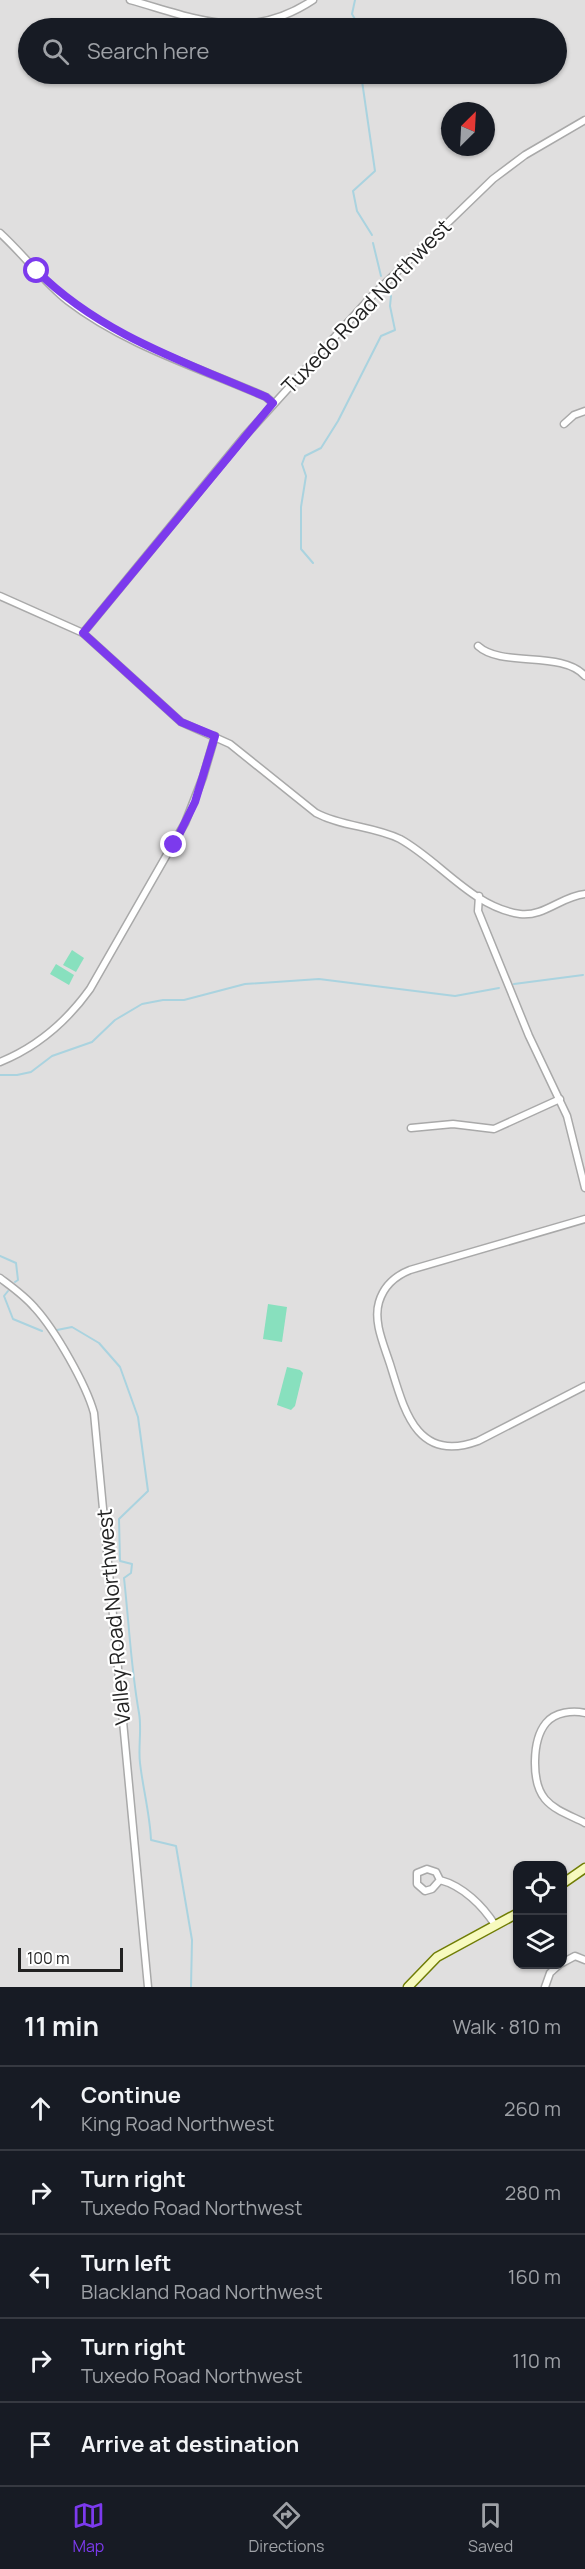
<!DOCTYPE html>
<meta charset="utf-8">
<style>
:root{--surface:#171b24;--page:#20242c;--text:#f1f3f6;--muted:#9ea1a6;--line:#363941;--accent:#7c3aed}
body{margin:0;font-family:Manrope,sans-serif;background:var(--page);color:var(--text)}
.controls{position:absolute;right:18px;bottom:18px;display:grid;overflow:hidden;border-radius:12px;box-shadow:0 2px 4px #0004}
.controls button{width:54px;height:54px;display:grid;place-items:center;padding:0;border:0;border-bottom:2px solid var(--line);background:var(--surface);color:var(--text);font:30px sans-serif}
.compass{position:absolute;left:441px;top:102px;width:54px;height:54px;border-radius:50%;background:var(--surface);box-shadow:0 2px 4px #0004;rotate:24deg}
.scale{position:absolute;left:18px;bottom:15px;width:105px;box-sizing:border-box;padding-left:6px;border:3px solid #222;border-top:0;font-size:16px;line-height:21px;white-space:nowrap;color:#222;-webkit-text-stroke:4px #fff;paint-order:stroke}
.stop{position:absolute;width:18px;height:18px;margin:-14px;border:4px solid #7c3aed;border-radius:50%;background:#fff}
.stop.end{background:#7c3aed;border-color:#fff;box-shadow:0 2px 6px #0008}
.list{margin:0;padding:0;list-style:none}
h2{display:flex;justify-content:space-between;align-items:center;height:78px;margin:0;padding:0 24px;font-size:26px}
h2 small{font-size:20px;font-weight:400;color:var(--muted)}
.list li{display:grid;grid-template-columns:39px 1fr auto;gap:18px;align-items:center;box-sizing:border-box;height:84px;padding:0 24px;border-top:2px solid var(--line)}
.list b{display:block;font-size:22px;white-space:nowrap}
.list p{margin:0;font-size:20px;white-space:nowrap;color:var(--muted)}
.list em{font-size:20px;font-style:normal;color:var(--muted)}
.icon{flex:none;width:33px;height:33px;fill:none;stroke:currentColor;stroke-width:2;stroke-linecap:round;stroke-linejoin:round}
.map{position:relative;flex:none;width:585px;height:1987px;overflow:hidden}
.search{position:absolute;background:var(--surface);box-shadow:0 2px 4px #0004;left:18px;right:18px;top:18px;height:66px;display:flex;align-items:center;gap:15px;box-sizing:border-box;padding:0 21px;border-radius:33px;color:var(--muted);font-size:22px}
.sheet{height:498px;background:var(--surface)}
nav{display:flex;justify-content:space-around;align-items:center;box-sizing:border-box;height:84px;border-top:2px solid var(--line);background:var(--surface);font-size:16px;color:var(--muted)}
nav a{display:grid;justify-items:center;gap:3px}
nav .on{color:var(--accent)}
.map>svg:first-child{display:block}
.residential{fill:#e0dfdf;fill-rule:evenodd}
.pitch{fill:#88e0be}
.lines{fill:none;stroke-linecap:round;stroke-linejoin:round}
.stream{stroke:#aad3df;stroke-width:2}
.street-casing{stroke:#a9a9a9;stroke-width:9}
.secondary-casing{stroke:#707d05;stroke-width:11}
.street{stroke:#fff;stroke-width:6}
.secondary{stroke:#f7fabf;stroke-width:8}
.route{stroke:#7c3aed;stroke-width:8}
.labels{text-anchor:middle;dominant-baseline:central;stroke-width:4.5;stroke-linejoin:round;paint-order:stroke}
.street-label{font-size:21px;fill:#222;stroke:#fff}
</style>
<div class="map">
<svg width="585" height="1987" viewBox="0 0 585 1987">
<rect width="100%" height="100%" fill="#f2efe9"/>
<!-- residential -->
<path class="residential" d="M0 0H585V1987H0ZM28 28H556V74H28ZM450 111H486V147H450ZM518 1866H562V1964H518Z"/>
<!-- pitch -->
<g class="pitch">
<path d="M72 950 84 958 76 972 63 965Z"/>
<path d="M56 964 74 975 69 985 50 974Z"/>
<path d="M268 1304 287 1307 282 1342 263 1339Z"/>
<path d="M287 1367 300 1370 303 1373 295 1406 291 1410 277 1405Z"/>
</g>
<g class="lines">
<!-- stream -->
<g class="stream">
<path d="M355 0 352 14 360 28"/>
<path d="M361 74 375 171 353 191 357 211 372 235"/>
<path d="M373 243 381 276"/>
<path d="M313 563 301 549V507L306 476 302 464 305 456 321 448 338 421 381 336 395 330 390 306 391 296 386 289"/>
<path d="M514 984 583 975"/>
<path d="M0 1075H17L31 1072 52 1056 92 1042 115 1020 142 1004 163 1000H184L245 984 319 979 455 996 499 988"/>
<path d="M0 1256 16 1263 18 1280 15 1282"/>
<path d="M8 1291 4 1296 13 1319 42 1331"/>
<path d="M57 1330 72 1327 99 1343 120 1367 138 1417 148 1491 119 1519 120 1561 132 1564 131 1573 124 1578C129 1623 131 1669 139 1713 142 1729 138 1747 140 1763 143 1789 150 1815 151 1840L176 1846 192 1940 191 1987"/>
</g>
<defs>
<g id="street">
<path d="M130 0C198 19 248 43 313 0"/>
<path d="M0 233C23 254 43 281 68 301 125 345 200 368 266 397L273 403"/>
<path d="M564 424 574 415 585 411"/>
<path d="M0 596 83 633 181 722 230 744 316 813C343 827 373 826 400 839 440 861 472 907 520 914 544 917 562 896 585 894"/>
<path d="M83 633 244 437 370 298 493 179 525 155 585 120"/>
<path d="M478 646C502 668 562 650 585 676"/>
<path d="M479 896 478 911 529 1036 567 1116 585 1188"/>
<path d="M0 1062C37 1047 67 1021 90 989L185 823 203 777 215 736"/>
<path d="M411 1128 453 1124 494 1129 560 1099"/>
<path d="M585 1219 410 1270C395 1276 384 1285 379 1302 373 1322 384 1345 390 1364 404 1409 416 1464 478 1441L585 1386"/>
<path d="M0 1278C12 1287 25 1296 35 1308 55 1330 86 1384 94 1413L148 1987"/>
<path d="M585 1713C573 1710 555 1712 546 1723 532 1740 531 1782 545 1799 555 1811 572 1816 585 1823"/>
<path d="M440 1880 432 1889 425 1891 417 1884V1873L427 1869 436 1872 440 1880C463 1886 483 1906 495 1925"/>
<path d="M562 1963 575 1956 585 1960"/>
<path d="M545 1987 550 1973 560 1964"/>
</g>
<g id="secondary">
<path d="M562 1884 585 1868"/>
<path d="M408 1987 437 1957 518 1913"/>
</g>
</defs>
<!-- street casing -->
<use href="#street" class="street-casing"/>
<!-- secondary casing -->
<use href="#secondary" class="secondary-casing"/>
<!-- street -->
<use href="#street" class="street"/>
<!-- secondary -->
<use href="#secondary" class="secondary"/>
</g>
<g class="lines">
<!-- route -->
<path class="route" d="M37 271C100 334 185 362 266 397L273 403 83 633 181 722 215 736 195 802 174 845"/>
</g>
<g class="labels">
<!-- street labels -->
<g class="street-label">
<text transform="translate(366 306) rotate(-46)">Tuxedo Road Northwest</text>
<text transform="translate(113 1617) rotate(-95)">Valley Road Northwest</text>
</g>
</g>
</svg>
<div class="controls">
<button><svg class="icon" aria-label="locate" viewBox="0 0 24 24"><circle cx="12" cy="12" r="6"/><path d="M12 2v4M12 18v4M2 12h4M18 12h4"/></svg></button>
<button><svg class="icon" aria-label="layers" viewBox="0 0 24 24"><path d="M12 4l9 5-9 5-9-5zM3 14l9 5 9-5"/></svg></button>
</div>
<svg class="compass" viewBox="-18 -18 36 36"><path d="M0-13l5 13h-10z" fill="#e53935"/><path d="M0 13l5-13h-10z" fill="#9ea1a6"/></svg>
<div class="scale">100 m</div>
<div class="stop" style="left:37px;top:271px"></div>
<div class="stop end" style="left:174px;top:845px"></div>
<div class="search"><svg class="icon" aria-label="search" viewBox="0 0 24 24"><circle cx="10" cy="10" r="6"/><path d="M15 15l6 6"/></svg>Search here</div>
</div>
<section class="sheet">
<h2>11 min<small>Walk · 810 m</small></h2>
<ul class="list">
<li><svg class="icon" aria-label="ahead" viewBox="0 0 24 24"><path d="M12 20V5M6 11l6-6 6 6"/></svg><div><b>Continue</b><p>King Road Northwest</p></div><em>260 m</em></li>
<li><svg class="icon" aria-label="right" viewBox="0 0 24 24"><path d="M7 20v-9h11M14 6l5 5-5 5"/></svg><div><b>Turn right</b><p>Tuxedo Road Northwest</p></div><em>280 m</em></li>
<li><svg class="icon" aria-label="left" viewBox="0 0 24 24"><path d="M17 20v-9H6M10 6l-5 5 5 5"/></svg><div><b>Turn left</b><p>Blackland Road Northwest</p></div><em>160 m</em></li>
<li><svg class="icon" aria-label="right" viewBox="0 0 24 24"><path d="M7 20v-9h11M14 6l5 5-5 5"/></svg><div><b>Turn right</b><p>Tuxedo Road Northwest</p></div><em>110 m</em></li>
<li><svg class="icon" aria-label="arrive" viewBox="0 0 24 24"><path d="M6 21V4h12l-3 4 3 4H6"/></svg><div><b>Arrive at destination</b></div></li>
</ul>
</section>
<nav>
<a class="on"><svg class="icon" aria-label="map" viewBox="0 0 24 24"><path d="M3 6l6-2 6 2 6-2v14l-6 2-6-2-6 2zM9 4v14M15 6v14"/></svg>Map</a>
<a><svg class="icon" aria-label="directions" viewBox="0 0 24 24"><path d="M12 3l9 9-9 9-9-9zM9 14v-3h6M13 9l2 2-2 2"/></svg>Directions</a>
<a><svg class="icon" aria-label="saved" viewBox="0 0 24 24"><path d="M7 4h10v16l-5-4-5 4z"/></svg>Saved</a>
</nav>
